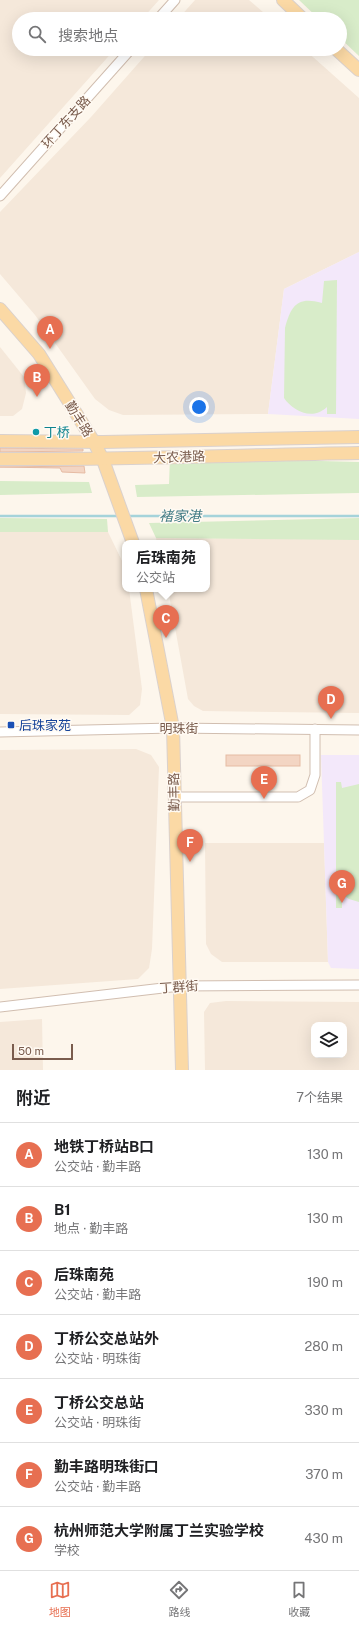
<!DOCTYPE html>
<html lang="zh">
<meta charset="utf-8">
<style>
:root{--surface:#fff;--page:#f6f6f6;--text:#202124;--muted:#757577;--line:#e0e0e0;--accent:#e76f51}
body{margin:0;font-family:"Public Sans","Noto Sans SC",sans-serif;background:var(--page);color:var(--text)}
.controls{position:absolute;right:12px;bottom:12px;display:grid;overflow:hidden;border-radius:8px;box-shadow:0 4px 16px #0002}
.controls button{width:36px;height:36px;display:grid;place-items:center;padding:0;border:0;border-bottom:1px solid var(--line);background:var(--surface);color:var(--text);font:20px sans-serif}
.scale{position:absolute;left:12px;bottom:10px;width:61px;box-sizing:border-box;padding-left:4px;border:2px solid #7a5c4d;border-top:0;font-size:11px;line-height:14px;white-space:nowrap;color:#7a5c4d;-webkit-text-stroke:3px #fffaf3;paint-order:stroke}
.you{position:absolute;left:199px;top:407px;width:14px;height:14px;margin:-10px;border:3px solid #fff;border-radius:50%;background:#1a73e8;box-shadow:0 0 0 6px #1a73e833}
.badge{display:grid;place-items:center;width:26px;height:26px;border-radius:50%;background:var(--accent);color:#fff;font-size:13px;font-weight:700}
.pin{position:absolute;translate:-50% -33px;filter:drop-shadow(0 1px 2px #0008)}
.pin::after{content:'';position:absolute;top:21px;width:14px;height:12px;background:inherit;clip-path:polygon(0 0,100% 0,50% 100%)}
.popup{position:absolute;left:122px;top:540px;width:88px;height:52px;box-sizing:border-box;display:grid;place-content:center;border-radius:8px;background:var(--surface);filter:drop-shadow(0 1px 3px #0005);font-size:13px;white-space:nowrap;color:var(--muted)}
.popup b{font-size:15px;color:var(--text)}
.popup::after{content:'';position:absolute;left:50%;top:100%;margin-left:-8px;border:8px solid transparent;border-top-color:var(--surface)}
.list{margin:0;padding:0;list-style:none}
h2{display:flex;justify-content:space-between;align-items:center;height:52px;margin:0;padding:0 16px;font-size:17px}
h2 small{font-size:13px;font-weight:400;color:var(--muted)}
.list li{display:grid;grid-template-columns:26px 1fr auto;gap:12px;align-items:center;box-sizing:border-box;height:64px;padding:0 16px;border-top:1px solid var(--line)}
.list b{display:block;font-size:15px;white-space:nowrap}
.list p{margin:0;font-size:13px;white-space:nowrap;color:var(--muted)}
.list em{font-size:13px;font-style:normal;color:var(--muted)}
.icon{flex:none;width:22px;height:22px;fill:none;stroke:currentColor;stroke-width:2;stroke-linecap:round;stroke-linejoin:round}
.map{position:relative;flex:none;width:359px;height:1070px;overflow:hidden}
.search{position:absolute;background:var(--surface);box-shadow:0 4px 16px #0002;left:12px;right:12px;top:12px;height:44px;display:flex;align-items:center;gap:10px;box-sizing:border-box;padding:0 14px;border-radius:22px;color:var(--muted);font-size:15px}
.sheet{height:500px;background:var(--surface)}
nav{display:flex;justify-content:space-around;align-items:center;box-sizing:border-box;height:56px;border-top:1px solid var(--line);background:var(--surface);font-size:11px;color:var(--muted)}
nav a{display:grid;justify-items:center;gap:2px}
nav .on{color:var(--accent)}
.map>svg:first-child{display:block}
.residential{fill:#f5e8da;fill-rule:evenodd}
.education{fill:#f3e8fa}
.green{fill:#d8ecc9}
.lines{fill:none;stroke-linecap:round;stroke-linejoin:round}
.stream{stroke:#a5d3da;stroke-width:2.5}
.building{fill:#f3d5c3;stroke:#e6bba3}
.minor-casing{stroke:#d1beb0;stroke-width:11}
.major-casing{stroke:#dad1cd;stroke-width:14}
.minor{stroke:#fff;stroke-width:9}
.major{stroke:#fbd9a5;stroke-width:12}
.culture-dot{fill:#0f9aa8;stroke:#fffaf3;stroke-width:1.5}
.transit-dot{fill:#1a4fb4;stroke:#fffaf3;stroke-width:1.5}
.labels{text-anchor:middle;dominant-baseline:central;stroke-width:3;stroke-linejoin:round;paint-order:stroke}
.street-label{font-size:13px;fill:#7a5c4d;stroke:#fffaf3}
.culture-label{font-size:13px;fill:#0d838f;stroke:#fffaf3;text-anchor:start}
.transit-label{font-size:13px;fill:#164399;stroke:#fffaf3;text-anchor:start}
.water-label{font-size:14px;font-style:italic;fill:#437c86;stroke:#fffaf3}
</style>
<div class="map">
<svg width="359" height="1070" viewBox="0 0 359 1070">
<rect width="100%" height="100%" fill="#fdf6ec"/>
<!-- residential -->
<g class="residential">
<path d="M0 0H159L142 19H19V49H115L0 178Z"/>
<path d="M195 0H249L271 19H178Z"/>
<path d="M151 49H304L359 98V252L284 289 268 414 123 415 109 410 95 399 35 315 0 274V212L91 117Z"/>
<path d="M0 347 24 377 26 393 22 409 13 416H0Z"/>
<path d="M0 532H108L125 567V589H129L142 689 140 705 129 715 0 714Z"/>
<path d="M156 538 359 539V713L203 711 194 706 188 699 168 589H207V543H157Z"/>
<path d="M136 749 151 755 159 767 152 949 149 968 138 979 0 989V750Z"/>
<path d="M205 843H324L328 962H222L211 954 206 944Z"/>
<path d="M226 1001 359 1002V1070H205L204 1012 210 1003ZM314 1025H344V1055H314Z"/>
<path d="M42 1019 43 1070H0V1022Z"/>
</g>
<!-- education -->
<g class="education">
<path d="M359 252V419L268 414 284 289Z"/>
<path d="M321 755H359V969L331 968 328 962Z"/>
</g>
<!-- green -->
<g class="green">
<path d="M299 0H359V56L340 38V19H319Z"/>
<path d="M337 280 336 414H327V407C312 421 293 411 284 398L285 328C291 305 298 296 322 303L324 281Z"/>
<path d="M170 457 359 462V493L137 497 135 485 169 484Z"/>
<path d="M0 481 89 482 92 493 0 495Z"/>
<path d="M0 518 107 519 108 532H0Z"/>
<path d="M359 518V540L156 538 149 523Z"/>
<path d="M336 782H341L342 788 359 784V902L349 899 342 894V908H336Z"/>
</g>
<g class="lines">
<!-- stream -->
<g class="stream">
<path d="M0 516H119"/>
<path d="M126 516H359"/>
</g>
</g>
<!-- building -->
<g class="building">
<path d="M0 448 83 449V451L0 452Z"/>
<path d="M84 466 85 473 62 472 60 468 0 467Z"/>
<rect x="226" y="755" width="74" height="11"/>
</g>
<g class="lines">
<defs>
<g id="minor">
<path d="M158 19 175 0"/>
<path d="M0 196 131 49"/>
<path d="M0 732 173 728 359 730"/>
<path d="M174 797H298L310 790 315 775V729"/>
<path d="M0 1007 180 986 359 985"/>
</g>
<g id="major">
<path d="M283 0 303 19"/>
<path d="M336 49 359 70"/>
<path d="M0 309 39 354 94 442 103 460 133 543"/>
<path d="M0 441 103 442 359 437"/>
<path d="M0 459C120 460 239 455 359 453"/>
<path d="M146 589 173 728 182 1070"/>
</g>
</defs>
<!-- minor casing -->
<use href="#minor" class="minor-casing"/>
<!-- major casing -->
<use href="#major" class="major-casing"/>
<!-- minor -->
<use href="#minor" class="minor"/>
<!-- major -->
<use href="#major" class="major"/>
</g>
<!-- markers -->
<circle class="culture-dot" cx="36" cy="432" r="4"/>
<rect class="transit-dot" x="7" y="721" width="8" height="8" rx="2"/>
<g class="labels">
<!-- street labels -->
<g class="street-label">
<text transform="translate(66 122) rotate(-48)">环丁东支路</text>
<text transform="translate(79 419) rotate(58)">勤丰路</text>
<text transform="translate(179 457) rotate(-2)">大农港路</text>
<text x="179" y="728">明珠街</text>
<text transform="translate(174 792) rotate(-91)">勤丰路</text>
<text transform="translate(179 987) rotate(-4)">丁群街</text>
</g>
<!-- culture labels -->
<g class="culture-label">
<text x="44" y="432">丁桥</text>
</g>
<!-- transit labels -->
<g class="transit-label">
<text x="19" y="725">后珠家苑</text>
</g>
<!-- water labels -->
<g class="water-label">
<text x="180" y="516">褚家港</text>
</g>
</g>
</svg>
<div class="controls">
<button><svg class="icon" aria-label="layers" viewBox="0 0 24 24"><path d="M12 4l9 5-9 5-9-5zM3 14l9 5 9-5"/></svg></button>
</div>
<div class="scale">50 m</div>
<div class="you"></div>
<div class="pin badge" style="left:50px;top:349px">A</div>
<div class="pin badge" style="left:37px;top:397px">B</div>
<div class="pin badge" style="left:166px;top:638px">C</div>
<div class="popup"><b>后珠南苑</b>公交站</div>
<div class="pin badge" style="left:331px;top:719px">D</div>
<div class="pin badge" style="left:264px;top:799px">E</div>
<div class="pin badge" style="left:190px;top:862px">F</div>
<div class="pin badge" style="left:342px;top:903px">G</div>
<div class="search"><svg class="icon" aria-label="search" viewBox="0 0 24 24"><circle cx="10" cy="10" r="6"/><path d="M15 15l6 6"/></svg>搜索地点</div>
</div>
<section class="sheet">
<h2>附近<small>7个结果</small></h2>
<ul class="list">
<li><span class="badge">A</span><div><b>地铁丁桥站B口</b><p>公交站 · 勤丰路</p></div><em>130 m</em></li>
<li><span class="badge">B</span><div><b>B1</b><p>地点 · 勤丰路</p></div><em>130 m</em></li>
<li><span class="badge">C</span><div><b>后珠南苑</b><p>公交站 · 勤丰路</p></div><em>190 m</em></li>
<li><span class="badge">D</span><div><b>丁桥公交总站外</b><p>公交站 · 明珠街</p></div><em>280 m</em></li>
<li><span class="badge">E</span><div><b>丁桥公交总站</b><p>公交站 · 明珠街</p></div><em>330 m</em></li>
<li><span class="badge">F</span><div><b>勤丰路明珠街口</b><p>公交站 · 勤丰路</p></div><em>370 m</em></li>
<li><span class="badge">G</span><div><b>杭州师范大学附属丁兰实验学校</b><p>学校</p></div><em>430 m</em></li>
</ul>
</section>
<nav>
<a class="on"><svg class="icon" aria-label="map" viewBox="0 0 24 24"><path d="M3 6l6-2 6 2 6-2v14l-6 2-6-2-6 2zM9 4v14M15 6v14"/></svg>地图</a>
<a><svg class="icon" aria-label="directions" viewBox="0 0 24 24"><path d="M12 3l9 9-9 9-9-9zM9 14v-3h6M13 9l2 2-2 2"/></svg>路线</a>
<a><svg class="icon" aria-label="saved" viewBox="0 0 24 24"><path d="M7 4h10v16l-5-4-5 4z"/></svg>收藏</a>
</nav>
